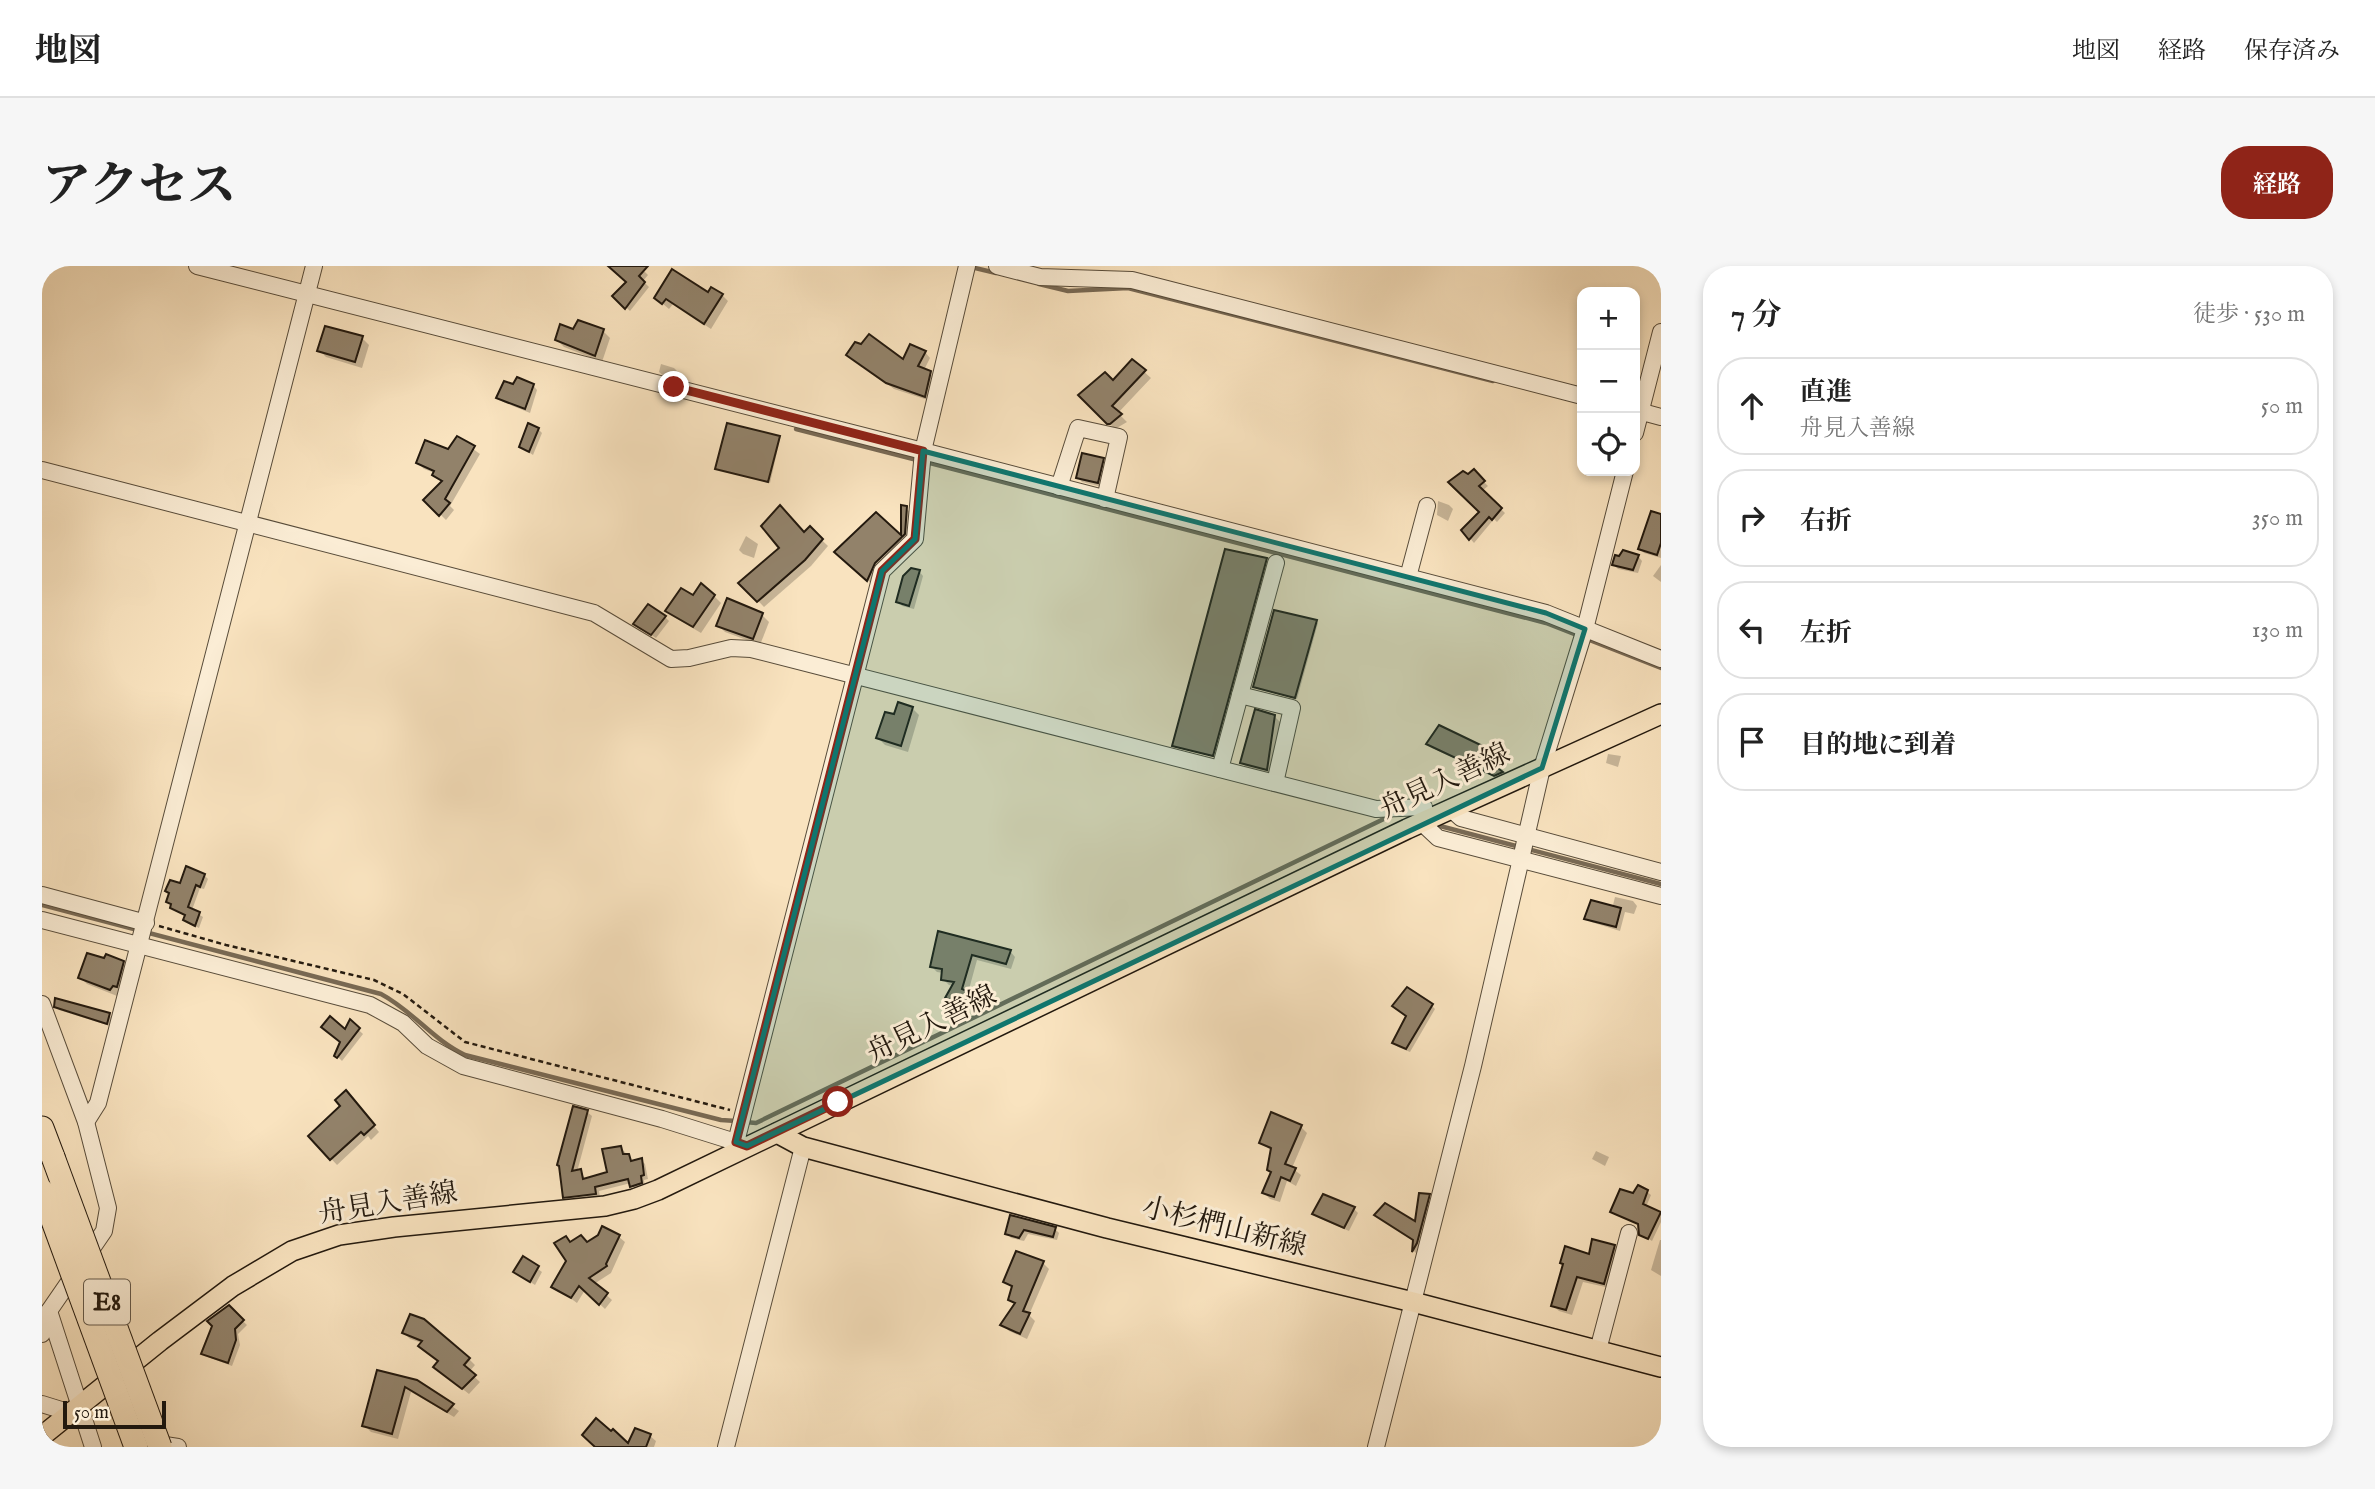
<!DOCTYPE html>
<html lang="ja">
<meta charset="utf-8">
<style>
:root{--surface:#fff;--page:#f6f6f6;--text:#222;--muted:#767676;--line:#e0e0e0;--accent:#8f2418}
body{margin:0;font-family:"IM FELL English","Noto Serif JP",serif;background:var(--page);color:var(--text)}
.controls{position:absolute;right:21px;top:21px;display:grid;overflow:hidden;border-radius:14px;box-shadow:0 4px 10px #0003}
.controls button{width:63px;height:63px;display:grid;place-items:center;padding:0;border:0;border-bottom:2px solid var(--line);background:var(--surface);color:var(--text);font:35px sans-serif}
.scale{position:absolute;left:21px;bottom:18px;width:103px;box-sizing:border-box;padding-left:7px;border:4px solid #23190e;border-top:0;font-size:19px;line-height:24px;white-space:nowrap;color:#23190e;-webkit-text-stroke:5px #fbedd5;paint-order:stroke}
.stop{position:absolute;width:21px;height:21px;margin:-16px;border:5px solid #8f2418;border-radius:50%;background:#fff}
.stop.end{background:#8f2418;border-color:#fff;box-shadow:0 2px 7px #0008}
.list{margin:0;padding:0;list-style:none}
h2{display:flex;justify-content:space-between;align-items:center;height:91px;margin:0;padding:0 28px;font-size:30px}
h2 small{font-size:23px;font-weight:400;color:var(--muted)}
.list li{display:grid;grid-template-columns:46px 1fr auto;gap:21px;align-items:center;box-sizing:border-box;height:98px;margin:0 14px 14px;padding:0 14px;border:2px solid var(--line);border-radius:28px}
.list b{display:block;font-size:26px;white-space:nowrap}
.list p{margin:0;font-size:23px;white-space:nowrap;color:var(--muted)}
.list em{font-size:23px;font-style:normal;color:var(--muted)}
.icon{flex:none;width:38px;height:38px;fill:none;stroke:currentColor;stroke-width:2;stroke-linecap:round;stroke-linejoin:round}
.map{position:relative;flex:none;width:1619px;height:1181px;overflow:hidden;border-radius:28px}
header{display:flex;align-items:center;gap:42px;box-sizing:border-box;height:98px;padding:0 35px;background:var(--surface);border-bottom:2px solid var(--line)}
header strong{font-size:33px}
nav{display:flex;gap:38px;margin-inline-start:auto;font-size:24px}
.intro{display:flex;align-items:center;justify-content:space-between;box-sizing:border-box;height:168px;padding:0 42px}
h1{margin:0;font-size:49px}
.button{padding:18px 32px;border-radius:28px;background:var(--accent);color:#fff;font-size:24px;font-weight:700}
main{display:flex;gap:42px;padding:0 42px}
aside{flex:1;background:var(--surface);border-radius:28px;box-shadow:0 4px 10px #0003}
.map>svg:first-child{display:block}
.shadow{fill:#0003}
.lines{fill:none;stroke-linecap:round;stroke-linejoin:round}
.stream{stroke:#786954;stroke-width:4.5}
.building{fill:#92826a;stroke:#23190e;stroke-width:2}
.minor-casing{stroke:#584c3a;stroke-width:18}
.major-casing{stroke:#23190e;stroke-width:22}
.highway-casing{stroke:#23190e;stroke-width:25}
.path{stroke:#23190e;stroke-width:2.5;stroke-dasharray:5 3.5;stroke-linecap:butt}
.minor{stroke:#fbedd5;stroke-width:16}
.major{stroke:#f9e3bf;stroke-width:19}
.highway{stroke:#f9e3bf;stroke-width:23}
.highway-bridge-casing{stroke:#23190e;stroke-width:25;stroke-linecap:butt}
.highway-bridge{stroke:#f9e3bf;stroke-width:23}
.route{stroke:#8f2418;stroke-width:9}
.marked{fill:#0f766e;fill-opacity:0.2;stroke:#0f766e;stroke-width:5;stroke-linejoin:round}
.labels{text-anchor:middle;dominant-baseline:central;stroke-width:6;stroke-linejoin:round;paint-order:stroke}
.shield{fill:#fbedd5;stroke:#64594a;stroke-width:2}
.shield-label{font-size:26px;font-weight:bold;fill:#23190e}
.street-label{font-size:28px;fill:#23190e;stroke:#fbedd5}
</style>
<header>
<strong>地図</strong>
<nav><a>地図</a><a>経路</a><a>保存済み</a></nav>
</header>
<div class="intro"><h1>アクセス</h1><a class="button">経路</a></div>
<main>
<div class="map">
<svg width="1619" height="1181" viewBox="0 0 1619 1181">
<rect width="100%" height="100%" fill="#f9e3bf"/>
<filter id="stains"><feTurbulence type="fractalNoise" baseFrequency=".00286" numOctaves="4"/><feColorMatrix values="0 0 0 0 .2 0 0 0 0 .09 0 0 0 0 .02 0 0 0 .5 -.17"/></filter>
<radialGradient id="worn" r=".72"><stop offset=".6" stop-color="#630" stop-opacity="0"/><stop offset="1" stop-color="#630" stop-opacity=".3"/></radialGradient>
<!-- shadow -->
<g class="shadow">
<path d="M568 0H597L606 9 601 15 607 21 588 45 573 30 587 17Z"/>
<path d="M666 29H680L686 35 669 63 631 38 627 43 614 32Z"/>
<path d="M532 65H561L568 72 560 96 522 81 515 74Z"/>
<path d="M320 72 327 79 320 102 284 91 277 84Z"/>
<path d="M883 86 888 92 882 104 894 112 889 135 852 123 807 89 861 96Z"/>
<path d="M1090 95 1109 112 1076 147 1085 156 1073 163 1039 129 1072 116Z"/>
<path d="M619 98 632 102 636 106 634 114 622 110 617 106Z"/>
<path d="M491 119 495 124 488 147 461 136 457 132Z"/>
<path d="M496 163 500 167 491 189 479 181Z"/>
<path d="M737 171 738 173 728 217 675 203Z"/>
<path d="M416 172 438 188 408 240 412 244 404 254 384 234 401 216 393 207 382 203 376 197 407 185Z"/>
<path d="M1061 193 1065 198 1060 221 1040 216 1036 212Z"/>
<path d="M1431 205 1446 220 1440 225 1463 247 1455 256 1452 253 1432 277 1421 264 1439 246 1426 210Z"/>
<path d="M1396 235 1407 239 1411 243 1406 255 1395 249Z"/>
<path d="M861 241 870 247 868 274 831 319 800 292 834 249 861 273Z"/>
<path d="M1619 250V292L1602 287 1598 283Z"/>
<path d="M768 263 786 280 769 300 722 341 699 317 740 283Z"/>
<path d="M704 270 716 278 712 292 701 288 697 284Z"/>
<path d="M1596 290 1600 295 1596 307 1576 303 1572 299Z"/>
<path d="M1224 294 1226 295 1172 491 1133 481 1132 479Z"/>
<path d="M1619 299V316L1611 310Z"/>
<path d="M877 305 881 310 872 343 860 340 856 335Z"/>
<path d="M672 330 679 337 659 367 632 351 625 344 651 332Z"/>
<path d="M720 349 727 356 718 379 683 366 676 359Z"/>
<path d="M623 351 627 355 614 372 593 358Z"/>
<path d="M1274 356 1276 357 1255 433 1215 423 1213 421Z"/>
<path d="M870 442 877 449 866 486 843 479 836 472Z"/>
<path d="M1232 450 1239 457 1232 510 1207 504 1200 497Z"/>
<path d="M1421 470 1448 485 1452 489 1448 498 1464 510 1457 513 1390 482 1386 478 1419 473Z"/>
<path d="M1566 488 1579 490 1576 501 1564 497Z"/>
<path d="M162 609 166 613 162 623 158 622 150 644 161 651 157 662 147 657 143 653 144 650 134 645 126 635 139 619Z"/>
<path d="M1573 631 1591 635 1595 640 1592 648 1583 646 1578 665 1549 656 1544 652 1576 643 1571 639Z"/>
<path d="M897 668 968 685 973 691 969 703 935 694 926 727 932 733 928 744 910 738 905 732 911 720 907 719 901 713V707L895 706 889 700Z"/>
<path d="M81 696 88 703 75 730 45 718 38 711Z"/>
<path d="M1389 739 1393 743 1368 786 1356 781 1352 777Z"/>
<path d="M14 740 67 749 70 752 68 760 17 744Z"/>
<path d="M308 756 321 768 300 795 294 789Z"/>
<path d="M309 833 337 866 329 874 326 870 295 899 269 871Z"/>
<path d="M545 846 550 850 535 906 538 905 544 914 567 907 578 882 583 886 591 904 599 894 603 898 606 913 602 914 603 921 594 925 589 917 557 925 558 932 527 935 523 931Z"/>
<path d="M1259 861 1265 867 1250 902 1259 909 1254 920 1245 915 1238 936 1228 933 1222 927 1230 907V885L1219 877Z"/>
<path d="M1554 885 1567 891 1563 900 1550 893Z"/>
<path d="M1605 926 1609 929 1604 941 1619 949V956L1610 975 1599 968 1597 959 1570 945 1592 929Z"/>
<path d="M1387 929 1391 934 1375 988 1372 985 1373 975 1339 953 1375 958Z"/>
<path d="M1281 930 1312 943 1316 947 1307 965 1277 952 1272 948Z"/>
<path d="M969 951 1013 963 1017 967 1015 974 986 968 982 975 969 972 965 967Z"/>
<path d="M577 971 583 976 569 1007 552 1018 570 1034 563 1043 543 1024 535 1037 512 1020 526 995 529 978H545Z"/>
<path d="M1618 974H1619V1010L1609 1004Z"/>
<path d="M1572 980 1578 986 1568 1022 1541 1016 1530 1049 1517 1045 1511 1040 1548 990Z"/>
<path d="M482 993 500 1006 493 1019 473 1006Z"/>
<path d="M1001 997 1007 1003 987 1049 993 1055 985 1073 967 1065 961 1059 973 1039 968 1033 971 1023 963 1015Z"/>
<path d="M186 1041 205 1059 196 1068 198 1079 190 1100 166 1091 162 1087Z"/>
<path d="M362 1067 427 1093 433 1099 427 1106 438 1116 427 1128 400 1107 397 1096 380 1077 368 1073Z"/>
<path d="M336 1106 374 1116 417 1145 412 1151 369 1126 356 1173 329 1166 322 1159Z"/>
<path d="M608 1170 614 1175 612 1181H555L586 1179Z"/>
</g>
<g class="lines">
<!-- stream -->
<g class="stream">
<path d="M929 1 954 7"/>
<path d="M997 18 1026 25 1086 22 1451 115"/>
<path d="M754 163 875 194"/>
<path d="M884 196 1504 357 1619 402"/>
<path d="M1398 560 1619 618"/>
<path d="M0 639 339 728C371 745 391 774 423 789L679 854 694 855"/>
<path d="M703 856 714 857 1350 549"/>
</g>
</g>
<!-- building -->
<g class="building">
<path d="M566 0H606L597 10 603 16 583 43 570 30 584 16Z"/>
<path d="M630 3 666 26 669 21 681 28 662 58 624 33 620 38 612 32Z"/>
<path d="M536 54 562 63 553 90 513 74 518 58 531 63Z"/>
<path d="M283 60 321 70 313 96 275 85Z"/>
<path d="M827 68 861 93 868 78 884 85 876 100 889 105 883 131 844 117 804 89 813 76 819 78Z"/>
<path d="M1090 93 1104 104 1070 140 1080 148 1068 158H1065L1036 129 1063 106 1071 114Z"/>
<path d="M475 111 492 118 483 143 454 132 462 115 471 118Z"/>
<path d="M486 157 497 162 487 186 477 181Z"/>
<path d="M685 157 738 170 726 216 673 203Z"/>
<path d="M415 170 433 180 403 233 408 237 397 250 381 234 400 215 390 209 392 205 374 197 383 174 406 183Z"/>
<path d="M1040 187 1062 192 1056 217 1034 212Z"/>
<path d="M1432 203 1443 215 1437 220 1460 242 1450 254 1447 251 1427 274 1419 264 1437 246 1406 216 1421 205 1426 208Z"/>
<path d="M738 239 762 266 768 260 781 273 763 294 715 336 696 317 737 282 719 260Z"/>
<path d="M859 239 865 240 863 268 833 297 825 315 792 286 834 246 859 269Z"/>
<path d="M1609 245 1619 248V277L1615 289 1596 283Z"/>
<path d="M1183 283 1225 292 1171 490 1130 480Z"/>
<path d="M1581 284 1597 289 1591 304 1570 299 1573 289 1577 290Z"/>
<path d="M869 302 878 304 867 340 854 336 861 310Z"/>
<path d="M659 317 673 329 651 361 623 345 639 322 651 329Z"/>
<path d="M685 332 721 347 711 373 674 360Z"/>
<path d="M606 338 624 350 609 369 591 358Z"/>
<path d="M1232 344 1275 354 1253 432 1211 421Z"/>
<path d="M856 436 871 441 859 480 834 472 843 446 852 448Z"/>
<path d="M1213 443 1233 449 1225 504 1198 497Z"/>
<path d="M1397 459 1449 484 1444 493 1461 506 1452 510 1384 478Z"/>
<path d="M144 600 163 608 158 621 154 619 146 641 158 646 153 660 141 654 143 649 128 642 129 638 124 636 127 627 123 625 128 614 138 617Z"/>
<path d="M1549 634 1579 642 1574 661 1542 653Z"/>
<path d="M896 665 969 684 964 698 930 689 920 723 927 726 922 739 903 732 912 716 899 714 900 703 888 701Z"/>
<path d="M45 687 62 692 64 688 82 695 75 721 71 720 68 724 36 712Z"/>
<path d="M1365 721 1391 738 1364 783 1350 777 1364 750 1350 740Z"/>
<path d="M13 732 68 747 65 758 12 741Z"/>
<path d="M288 750 303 763 308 753 318 762 295 792 292 790 298 776 279 761Z"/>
<path d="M304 824 333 859 322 869 319 866 288 894 266 870 298 840 293 834Z"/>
<path d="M531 840 546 844 530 905 539 903 541 913 565 906 560 883 579 880 581 888H587L589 895 600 892 602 909 599 910 600 917 588 921 586 913 553 921 554 928 521 932 517 900 515 899Z"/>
<path d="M1229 846 1260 859 1243 898 1254 902 1248 915 1239 911 1232 931 1220 927 1229 906 1225 904 1229 882 1217 877Z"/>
<path d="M1596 919 1606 924 1601 938 1619 946 1606 973 1597 969 1596 958 1568 946 1578 923 1591 927Z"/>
<path d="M1377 927 1388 928 1375 977 1370 986 1371 974 1332 949 1343 937 1373 955Z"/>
<path d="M1281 928 1313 941 1302 962 1270 948Z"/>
<path d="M968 949 1014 961 1011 971 982 964 977 972 963 968Z"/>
<path d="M560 960 578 969 564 998 565 1000 547 1012 566 1027 557 1039 537 1020 529 1032 509 1021 524 995 512 977 524 970 528 976 539 969 545 976 556 969Z"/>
<path d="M1550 973 1573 979 1562 1018 1535 1011 1524 1044 1509 1040 1521 998 1518 997 1523 980 1547 988Z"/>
<path d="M974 985 1002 995 981 1045 988 1047 978 1068 958 1059 973 1037 966 1034 970 1020 961 1016Z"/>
<path d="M481 990 497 1000 488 1016 471 1006Z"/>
<path d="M187 1039 202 1054 193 1063 194 1074 186 1097 159 1088 170 1060 165 1055Z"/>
<path d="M368 1048 382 1053 428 1092 422 1099 434 1109 420 1123 391 1101 396 1095 376 1080 380 1075 360 1067Z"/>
<path d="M335 1104 375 1114 412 1138 405 1146 363 1121 350 1168 320 1160Z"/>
<path d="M554 1152 569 1165 571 1163 586 1177 593 1162 609 1168 604 1181H553L540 1169Z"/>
</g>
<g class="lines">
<defs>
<g id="minor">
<path d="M155 0 881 185 1504 347 1619 393"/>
<path d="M955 0 998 11 1090 14 1540 130"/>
<path d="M1593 144 1619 151"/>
<path d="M1593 167 1619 66"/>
<path d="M0 204 552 347 629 393 647 392 689 382 709 383 1334 543 1382 541 1380 557 1396 572 1619 630"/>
<path d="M1017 221 1036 162 1077 171 1063 233"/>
<path d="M1366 311 1385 240"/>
<path d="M1198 429 1234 297"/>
<path d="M1178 503 1198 429 1250 442 1233 517"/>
<path d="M1409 543 1419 552 1619 606"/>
<path d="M0 629 104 657"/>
<path d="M0 654 328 739 361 757 385 780 421 800 620 853 703 879"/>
<path d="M0 738 44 856 66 942 62 965 7 1045 0 1068"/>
<path d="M44 856 56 837 272 0"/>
<path d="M694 876 840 305 873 273 881 185 925 0"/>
<path d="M7 1045 51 1181"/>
<path d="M1556 1084 1587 967"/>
<path d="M0 1138 29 1147"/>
<path d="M110 1177 136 1181"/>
<path d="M684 1181 761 881"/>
<path d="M1334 1181 1431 800 1500 502 1543 363 1583 205"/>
</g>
<g id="major">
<path d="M735 867 761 881 1065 962 1371 1036 1619 1101"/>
<path d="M0 1170 118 1075 191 1020 250 985 297 969 352 961 563 940 592 933 616 924 1365 563 1619 448"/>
</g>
<path id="highway" d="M0 862 11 891"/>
</defs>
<!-- minor casing -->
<use href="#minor" class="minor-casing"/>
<!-- major casing -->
<use href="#major" class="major-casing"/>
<!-- highway casing -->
<use href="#highway" class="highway-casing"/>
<!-- path -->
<path class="path" d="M117 660 184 679 332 714 361 728 423 776 688 844"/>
<!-- minor -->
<use href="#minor" class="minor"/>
<!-- major -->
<use href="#major" class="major"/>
<!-- highway -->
<use href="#highway" class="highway"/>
<defs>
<g id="highway-bridge">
<path d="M11 891 118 1181"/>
<path d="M0 925 94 1181"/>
</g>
</defs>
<!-- highway-bridge casing -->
<use href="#highway-bridge" class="highway-bridge-casing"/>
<!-- highway-bridge -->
<use href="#highway-bridge" class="highway-bridge"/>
</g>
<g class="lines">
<!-- route -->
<path class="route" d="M632 121 881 185 873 273 840 305 694 876 705 880 796 836"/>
</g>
<!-- marked area -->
<path class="marked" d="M881 185 1504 347 1543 363 1500 502 705 880 694 876 840 305 873 273Z"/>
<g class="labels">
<!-- shield labels -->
<rect class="shield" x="42" y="1013.5" width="46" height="45" rx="5"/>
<g class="shield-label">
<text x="65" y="1036">E8</text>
</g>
<!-- street labels -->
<g class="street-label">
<text transform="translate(1403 516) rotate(-25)">舟見入善線</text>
<text transform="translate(890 759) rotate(-26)">舟見入善線</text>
<text transform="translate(346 938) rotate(-9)">舟見入善線</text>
<text transform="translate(1182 962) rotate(14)">小杉椚山新線</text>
</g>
</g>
<rect width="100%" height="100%" filter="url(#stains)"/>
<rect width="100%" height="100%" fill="url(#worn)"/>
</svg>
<div class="controls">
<button>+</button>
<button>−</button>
<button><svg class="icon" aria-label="locate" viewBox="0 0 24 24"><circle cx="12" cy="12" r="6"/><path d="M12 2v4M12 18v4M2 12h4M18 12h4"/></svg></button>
</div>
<div class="scale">50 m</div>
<div class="stop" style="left:796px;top:836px"></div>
<div class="stop end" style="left:632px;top:121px"></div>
</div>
<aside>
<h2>7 分<small>徒歩 · 530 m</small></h2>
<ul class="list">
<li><svg class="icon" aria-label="ahead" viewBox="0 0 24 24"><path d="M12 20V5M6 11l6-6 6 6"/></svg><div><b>直進</b><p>舟見入善線</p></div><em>50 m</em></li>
<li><svg class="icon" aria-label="right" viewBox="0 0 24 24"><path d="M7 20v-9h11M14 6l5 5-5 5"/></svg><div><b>右折</b></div><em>350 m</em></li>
<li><svg class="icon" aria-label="left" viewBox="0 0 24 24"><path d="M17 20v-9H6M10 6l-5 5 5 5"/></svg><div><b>左折</b></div><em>130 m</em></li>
<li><svg class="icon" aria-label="arrive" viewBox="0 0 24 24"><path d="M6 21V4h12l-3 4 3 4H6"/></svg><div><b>目的地に到着</b></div></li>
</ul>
</aside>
</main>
